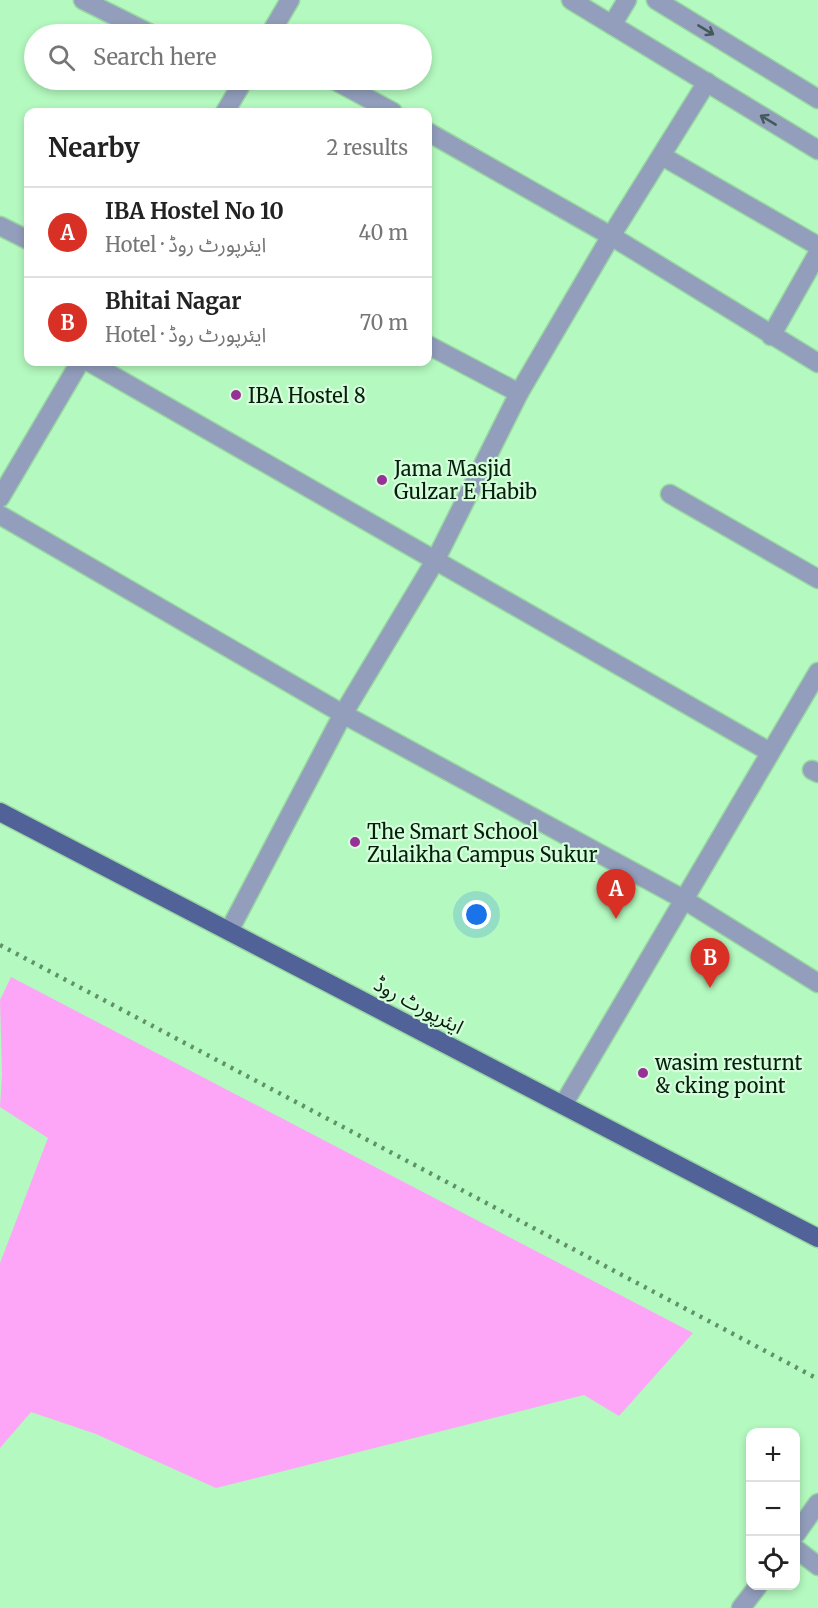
<!DOCTYPE html>
<meta charset="utf-8">
<style>
:root{--surface:#fff;--page:#f2f2f2;--text:#222;--muted:#767676;--line:#e0e0e0;--accent:#d93025}
body{margin:0;font-family:Merriweather,"Noto Sans Arabic",serif;background:var(--page);color:var(--text)}
.controls{position:absolute;right:18px;bottom:18px;display:grid;overflow:hidden;border-radius:12px;box-shadow:0 3px 9px #0003}
.controls button{width:54px;height:54px;display:grid;place-items:center;padding:0;border:0;border-bottom:2px solid var(--line);background:var(--surface);color:var(--text);font:30px sans-serif}
.you{position:absolute;left:477px;top:915px;width:21px;height:21px;margin:-15px;border:4px solid #fff;border-radius:50%;background:#1a73e8;box-shadow:0 0 0 9px #1a73e833}
.badge{display:grid;place-items:center;width:39px;height:39px;border-radius:50%;background:var(--accent);color:#fff;font-size:20px;font-weight:700}
.pin{position:absolute;translate:-50% -50px;filter:drop-shadow(0 2px 3px #0008)}
.pin::after{content:'';position:absolute;top:32px;width:21px;height:18px;background:inherit;clip-path:polygon(0 0,100% 0,50% 100%)}
.list{margin:0;padding:0;list-style:none}
h2{display:flex;justify-content:space-between;align-items:center;height:78px;margin:0;padding:0 24px;font-size:26px}
h2 small{font-size:20px;font-weight:400;color:var(--muted)}
.list li{display:grid;grid-template-columns:39px 1fr auto;gap:18px;align-items:center;box-sizing:border-box;height:90px;padding:0 24px;border-top:2px solid var(--line)}
.list b{display:block;font-size:22px;white-space:nowrap}
.list p{margin:0;font-size:20px;white-space:nowrap;color:var(--muted)}
.list em{font-size:20px;font-style:normal;color:var(--muted)}
.icon{flex:none;width:33px;height:33px;fill:none;stroke:currentColor;stroke-width:2;stroke-linecap:round;stroke-linejoin:round}
.map{position:relative;flex:none;width:818px;height:1608px;overflow:hidden}
.search{position:absolute;background:var(--surface);box-shadow:0 3px 9px #0003;left:24px;top:24px;width:408px;height:66px;display:flex;align-items:center;gap:15px;box-sizing:border-box;padding:0 21px;border-radius:33px;color:var(--muted);font-size:22px}
.panel{position:absolute;background:var(--surface);box-shadow:0 3px 9px #0003;left:24px;top:108px;width:408px;height:258px;border-radius:12px}
.map>svg:first-child{display:block}
.green{fill:#fda6f7}
.lines{fill:none;stroke-linecap:round;stroke-linejoin:round}
.minor-casing{stroke:#98d6a2;stroke-width:21}
.major-casing{stroke:#98d6a2;stroke-width:21}
.minor{stroke:#929ebc;stroke-width:18}
.major{stroke:#506297;stroke-width:18}
.rail{stroke:#609169;stroke-width:4.5;stroke-dasharray:3 6;stroke-linecap:butt}
.oneway{stroke:#44595b}
.poi-dot{fill:#983195;stroke:#d6fedc;stroke-width:2}
.labels{text-anchor:middle;dominant-baseline:central;stroke-width:4.5;stroke-linejoin:round;paint-order:stroke}
.poi-label{font-size:20px;fill:#04200b;stroke:#d6fedc;text-anchor:start}
.street-label{font-size:20px;fill:#04200b;stroke:#d6fedc}
</style>
<div class="map">
<svg width="818" height="1608" viewBox="0 0 818 1608">
<rect width="100%" height="100%" fill="#b4f9bf"/>
<!-- green -->
<path class="green" d="M11 977 693 1333 619 1416 584 1395 216 1488 96 1434 31 1412 0 1448V1263L48 1138 0 1107 2 1074 0 1000Z"/>
<g class="lines">
<defs>
<g id="minor">
<path d="M83 0 151 34"/>
<path d="M571 0 818 150"/>
<path d="M656 0 818 99"/>
<path d="M612 25 627 0"/>
<path d="M270 34 290 0"/>
<path d="M334 80 393 112"/>
<path d="M225 112 244 80"/>
<path d="M428 132 611 236 818 363"/>
<path d="M662 156 818 246"/>
<path d="M0 226 28 240"/>
<path d="M771 336 818 253"/>
<path d="M428 345 519 393"/>
<path d="M89 362 770 752"/>
<path d="M670 494 818 579"/>
<path d="M0 498 80 362"/>
<path d="M0 515 343 714 683 899 818 983"/>
<path d="M812 770 818 773"/>
<path d="M229 931 343 714 435 561 519 393 611 236 707 82"/>
<path d="M563 1105 818 672"/>
<path d="M796 1534 818 1503"/>
<path d="M796 1549 818 1566"/>
<path d="M741 1608 758 1586"/>
</g>
<path id="major" d="M0 812 818 1238"/>
</defs>
<!-- minor casing -->
<use href="#minor" class="minor-casing"/>
<!-- major casing -->
<use href="#major" class="major-casing"/>
<!-- minor -->
<use href="#minor" class="minor"/>
<!-- major -->
<use href="#major" class="major"/>
<!-- rail -->
<path class="rail" d="M0 945 818 1379"/>
</g>
<!-- one-way arrows -->
<defs><path id="oneway-shaft" d="M-6 0H5M1.5-3L5.5 0L1.5 3" fill="none" stroke-width="1.6" stroke-linecap="round" stroke-linejoin="round" transform="scale(1.5)"/></defs>
<g class="oneway">
<use href="#oneway-shaft" transform="translate(706 30) rotate(31)"/>
<use href="#oneway-shaft" transform="translate(768 120) rotate(-149)"/>
</g>
<!-- markers -->
<g class="poi-dot">
<circle cx="236" cy="395" r="6"/>
<circle cx="382" cy="480" r="6"/>
<circle cx="355" cy="842" r="6"/>
<circle cx="643" cy="1073" r="6"/>
</g>
<g class="labels">
<!-- poi labels -->
<g class="poi-label">
<text x="248" y="395">IBA Hostel 8</text>
<text x="394" y="468">Jama Masjid<tspan x="394" dy="23">Gulzar E Habib</tspan></text>
<text x="367" y="831">The Smart School<tspan x="367" dy="23">Zulaikha Campus Sukur</tspan></text>
<text x="655" y="1062">wasim resturnt<tspan x="655" dy="23">&amp; cking point</tspan></text>
</g>
<!-- street labels -->
<g class="street-label">
<text transform="translate(419 1005) rotate(28)">ایئرپورٹ روڈ</text>
</g>
</g>
</svg>
<div class="controls">
<button>+</button>
<button>−</button>
<button><svg class="icon" aria-label="locate" viewBox="0 0 24 24"><circle cx="12" cy="12" r="6"/><path d="M12 2v4M12 18v4M2 12h4M18 12h4"/></svg></button>
</div>
<div class="you"></div>
<div class="pin badge" style="left:616px;top:919px">A</div>
<div class="pin badge" style="left:710px;top:988px">B</div>
<div class="search"><svg class="icon" aria-label="search" viewBox="0 0 24 24"><circle cx="10" cy="10" r="6"/><path d="M15 15l6 6"/></svg>Search here</div>
<section class="panel">
<h2>Nearby<small>2 results</small></h2>
<ul class="list">
<li><span class="badge">A</span><div><b>IBA Hostel No 10</b><p>Hotel · ایئرپورٹ روڈ</p></div><em>40 m</em></li>
<li><span class="badge">B</span><div><b>Bhitai Nagar</b><p>Hotel · ایئرپورٹ روڈ</p></div><em>70 m</em></li>
</ul>
</section>
</div>
